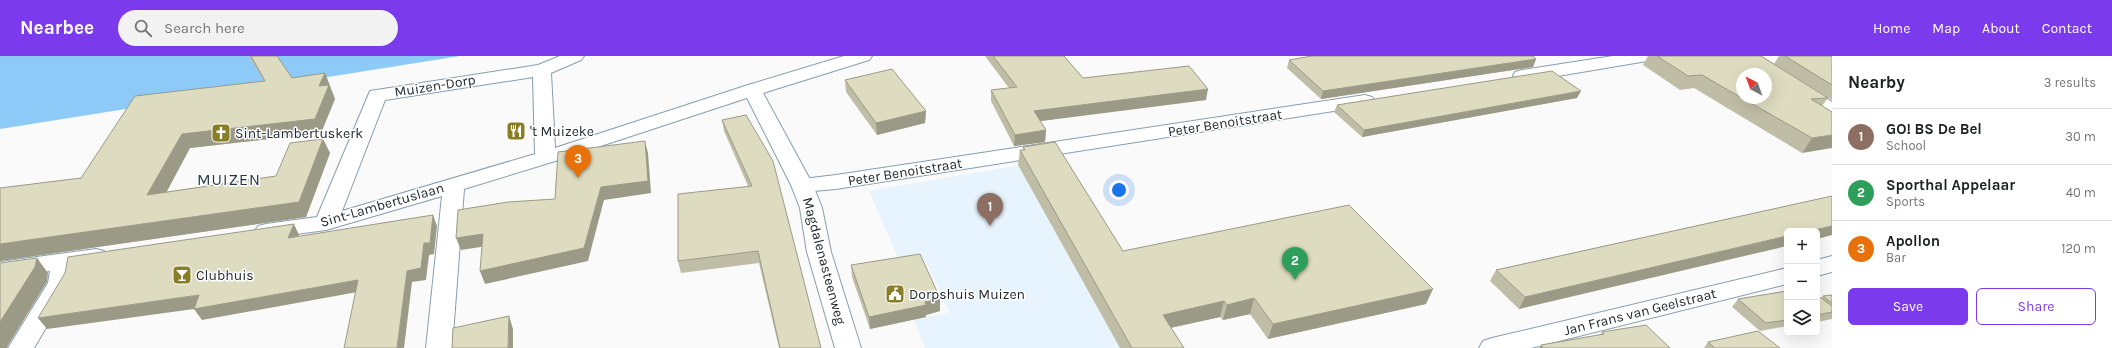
<!DOCTYPE html>
<meta charset="utf-8">
<style>
:root{--surface:#fff;--page:#f2f2f2;--text:#202124;--muted:#757577;--line:#e0e0e0;--accent:#7c3aed}
body{margin:0;font-family:Karla,sans-serif;background:var(--page);color:var(--text)}
.controls{position:absolute;right:12px;bottom:12px;display:grid;overflow:hidden;border-radius:6px;box-shadow:0 4px 16px #0002}
.controls button{width:36px;height:36px;display:grid;place-items:center;padding:0;border:0;border-bottom:1px solid var(--line);background:var(--surface);color:var(--text);font:20px sans-serif}
.compass{position:absolute;left:1736px;top:12px;width:36px;height:36px;border-radius:50%;background:var(--surface);box-shadow:0 4px 16px #0002;rotate:319deg}
.you{position:absolute;left:1119px;top:134px;width:14px;height:14px;margin:-10px;border:3px solid #fff;border-radius:50%;background:#1a73e8;box-shadow:0 0 0 6px #1a73e833}
.badge{display:grid;place-items:center;width:26px;height:26px;border-radius:50%;background:var(--accent);color:#fff;font-size:13px;font-weight:700}
.pin{position:absolute;translate:-50% -33px;filter:drop-shadow(0 1px 2px #0008)}
.pin::after{content:'';position:absolute;top:21px;width:14px;height:12px;background:inherit;clip-path:polygon(0 0,100% 0,50% 100%)}
.list{margin:0;padding:0;list-style:none}
h2{display:flex;justify-content:space-between;align-items:center;height:52px;margin:0;padding:0 16px;font-size:17px}
h2 small{font-size:13px;font-weight:400;color:var(--muted)}
.list li{display:grid;grid-template-columns:26px 1fr auto;gap:12px;align-items:center;box-sizing:border-box;height:56px;padding:0 16px;border-top:1px solid var(--line)}
.list b{display:block;font-size:15px;white-space:nowrap}
.list p{margin:0;font-size:13px;white-space:nowrap;color:var(--muted)}
.list em{font-size:13px;font-style:normal;color:var(--muted)}
.actions{display:flex;gap:8px;padding:12px 16px}
.actions a{flex:1;padding:9px 0;border:1px solid var(--accent);border-radius:6px;text-align:center;font-size:14px;color:var(--accent)}
.actions .main{background:var(--accent);color:#fff}
.icon{flex:none;width:22px;height:22px;fill:none;stroke:currentColor;stroke-width:2;stroke-linecap:round;stroke-linejoin:round}
.map{position:relative;flex:none;width:1832px;height:292px;overflow:hidden}
header{display:flex;align-items:center;gap:24px;box-sizing:border-box;height:56px;padding:0 20px;background:var(--accent);color:#fff}
header strong{font-size:19px}
nav{display:flex;gap:22px;margin-inline-start:auto;font-size:14px}
.search{width:280px;height:36px;background:var(--page);display:flex;align-items:center;gap:10px;box-sizing:border-box;padding:0 14px;border-radius:22px;color:var(--muted);font-size:15px}
main{display:flex}
aside{flex:1;background:var(--surface)}
.map>svg:first-child{display:block}
.built{fill:#e7f4fe}
.forest{fill:#8dcaf8}
.lines{fill:none;stroke-linecap:round;stroke-linejoin:round}
.street-casing{stroke:#869daf;stroke-width:2}
.secondary-casing{stroke:#869daf;stroke-width:2}
.street{fill:#fff;fill-rule:evenodd}
.secondary{fill:#fff;fill-rule:evenodd}
.wall{fill:#bfbda5}
.shaded-wall{fill:#9b9a86}
.building{fill:#dedcc0;stroke:#9b9a86}
.labels{text-anchor:middle;dominant-baseline:central;stroke-width:3;stroke-linejoin:round;paint-order:stroke}
.street-label{font-size:14px;fill:#202930;stroke:#fff}
.poi-label{font-size:14px;fill:#202930;stroke:#fff;text-anchor:start}
.quarter-label{font-size:16px;letter-spacing:1px;fill:#233645;stroke:#fff}
</style>
<header>
<strong>Nearbee</strong>
<div class="search"><svg class="icon" aria-label="search" viewBox="0 0 24 24"><circle cx="10" cy="10" r="6"/><path d="M15 15l6 6"/></svg>Search here</div>
<nav><a>Home</a><a>Map</a><a>About</a><a>Contact</a></nav>
</header>
<main>
<div class="map">
<svg width="1832" height="292" viewBox="0 0 1832 292">
<rect width="100%" height="100%" fill="#fafafa"/>
<!-- built -->
<path class="built" d="M1055 103 1171 292H925L914 264 949 256 925 204 901 209 869 135Z"/>
<!-- forest -->
<path class="forest" d="M0 0H460L0 73Z"/>
<g class="lines">
<defs>
<g id="street">
<path d="M560 0H584L581 4 551 17 555 92 745 30 752 28 759 30 761 34 759 38 552 106 464 133 452 292H426L442 140 326 174 266 182 258 180 255 175 258 170 266 168 317 161 370 35 538 9ZM533 21 535 98 342 155 385 44Z"/>
<path d="M1613 0H1656L1653 4 1647 5 1522 26 1515 24 1513 20 1515 16 1522 14Z"/>
<path d="M1738 0H1759L1832 46V61L1825 59 1766 20V18H1762L1741 4Z"/>
<path d="M1365 39 1372 41 1375 45 1372 49 836 133 802 136 794 134 791 129 794 124 836 119Z"/>
<path d="M96 193 104 195 108 201 104 207 75 212 72 228 34 292H8L48 227 50 215 0 222V206Z"/>
<path d="M1832 200V216L1817 220V204Z"/>
<path d="M1787 212V228L1531 292H1479L1483 285 1492 282Z"/>
</g>
<path id="secondary" d="M844 0H872L869 4 763 37 813 129 822 152 831 196 861 292H835L807 196 800 152 791 129 743 34 745 30Z"/>
</defs>
<!-- street casing -->
<use href="#street" class="street-casing"/>
<!-- secondary casing -->
<use href="#secondary" class="secondary-casing"/>
<!-- street -->
<use href="#street" class="street"/>
<!-- secondary -->
<use href="#secondary" class="secondary"/>
</g>
<!-- wall -->
<g class="wall">
<path d="M249 0H277L292 22 325 17 335 43 321 77 190 92 166 136 276 120 323 83 330 97 306 161 0 205V132L81 122 264 25Z"/>
<path d="M985 0H1064L1083 22 1206 44 1040 65 1046 74 1045 86 1014 90 991 45V34L1009 32Z"/>
<path d="M1648 0H1761L1828 42 1822 50 1832 56 1802 97 1694 32 1680 34 1643 9Z"/>
<path d="M1779 0H1832V44L1774 8Z"/>
<path d="M1536 3 1533 11 1321 43 1287 12 1289 4Z"/>
<path d="M845 24 926 55 925 67 877 79 846 36Z"/>
<path d="M1577 42 1362 81 1334 56 1337 49Z"/>
<path d="M746 59 821 292H779L759 207 681 217 678 205 748 130 724 75 722 64Z"/>
<path d="M1023 91 1123 195 1426 248 1268 283 1250 258 1223 264 1220 261 1171 272 1184 292H1120L1018 109 1020 94H1023Z"/>
<path d="M1832 140 1519 253 1490 225 1496 214Z"/>
<path d="M851 209 940 242V255L926 259V261L870 273 852 221Z"/>
<path d="M1787 235V270L1760 275 1732 251 1738 243Z"/>
<path d="M1817 239 1821 242 1823 240 1832 239V263L1817 266Z"/>
<path d="M1602 276 1670 292H1539L1541 289 1600 279Z"/>
<path d="M1708 286 1780 292H1704Z"/>
</g>
<!-- shaded-wall -->
<g class="shaded-wall">
<path d="M1536 3 1533 11 1321 43 1323 35Z"/>
<path d="M325 17 335 43 321 77 190 92 157 154 147 139 182 78 319 30Z"/>
<path d="M1208 33 1206 44 1033 66 1034 55Z"/>
<path d="M1581 35 1577 42 1362 81 1364 74Z"/>
<path d="M926 55 925 67 877 79 876 67Z"/>
<path d="M1046 74 1045 86 1014 90 1015 79Z"/>
<path d="M1832 79V92L1802 97 1812 82Z"/>
<path d="M323 83 330 97 306 161 0 205V188L299 146Z"/>
<path d="M645 85 648 97 651 137 604 144 588 205 485 228 480 215 601 131Z"/>
<path d="M433 159 437 170 434 198 429 199 426 224 412 226 404 292H397L407 215 424 187Z"/>
<path d="M294 168 299 179 294 193 288 182Z"/>
<path d="M1832 170V179L1817 183V175H1810Z"/>
<path d="M483 178 487 190 461 194 456 182Z"/>
<path d="M1787 180V190L1519 253 1525 241Z"/>
<path d="M37 202 48 217 47 226 7 291 8 292H0V266Z"/>
<path d="M358 224 363 235 202 264 194 253 47 273 38 262 199 239Z"/>
<path d="M1433 233 1426 248 1268 283 1273 268Z"/>
<path d="M940 242V255L926 259V261L870 273 869 261Z"/>
<path d="M1254 242 1250 258 1223 264 1227 249Z"/>
<path d="M1224 245 1220 261 1160 274 1163 259Z"/>
<path d="M509 260 513 273V292H508Z"/>
</g>
<!-- building -->
<g class="building">
<path d="M251 0H277L292 22 325 17 319 30 329 29 315 63 182 78 147 139 276 120 290 87 323 83 299 146 0 188V132L81 122 135 40 265 25Z"/>
<path d="M993 0H1064L1083 22 1189 10 1208 33 1034 55 1046 74 1015 79 991 34 1017 31Z"/>
<path d="M1312 0H1533L1536 3 1323 35 1289 4Z"/>
<path d="M1657 0H1761L1828 42 1811 43 1832 56V79L1812 82 1742 42H1766V18H1742V42L1702 19 1688 20Z"/>
<path d="M1785 0H1832V29Z"/>
<path d="M892 13 926 55 876 67 845 24Z"/>
<path d="M1552 15 1581 35 1364 74 1337 49Z"/>
<path d="M746 59 773 105 821 292H780L758 195 678 205V138L752 130 722 64Z"/>
<path d="M645 85 648 125 601 131 584 192 480 215 483 178 456 182 458 154 508 146 555 143 558 96Z"/>
<path d="M1055 86 1123 195 1349 149 1433 233 1273 268 1254 242 1227 249 1224 245 1163 259 1184 292H1132L1020 94H1025L1023 91Z"/>
<path d="M1832 140V170L1810 175H1787V180L1525 241 1496 214Z"/>
<path d="M433 159 430 187H424L421 212 407 215 397 292H344L358 224 194 253 199 239 38 262 65 217 68 201 294 168 288 182Z"/>
<path d="M920 198 940 242 925 246 926 249 869 261 851 209Z"/>
<path d="M37 202 35 211 0 266V207Z"/>
<path d="M1787 235V264L1766 267 1738 243Z"/>
<path d="M1817 239 1832 250V256L1817 259Z"/>
<path d="M1832 239V247L1823 240Z"/>
<path d="M509 260 508 292H452L453 272Z"/>
<path d="M1646 269 1670 292H1540L1543 291 1541 289 1604 278 1602 276Z"/>
<path d="M1758 275 1780 292H1715L1708 286Z"/>
</g>
<!-- icons -->
<defs>
<symbol id="restaurant-square" viewBox="-11 -11 22 22"><rect x="-9" y="-9" width="18" height="18" rx="4" fill="#887e25" stroke="#fff"/><path d="M-5-6h1v4h1v-4h1v4h1v-4h1v5L-1.5 .5V6h-2V.5L-5-1ZM5-6V6H3V1.5H1.5Q1.5-4 5-6Z" fill="#fff"/></symbol>
<symbol id="church-square" viewBox="-11 -11 22 22"><rect x="-9" y="-9" width="18" height="18" rx="4" fill="#887e25" stroke="#fff"/><path d="M-1.2-6h2.4v3.5h3.3v2.4h-3.3V6h-2.4V-.1h-3.3v-2.4h3.3Z" fill="#fff"/></symbol>
<symbol id="bar-square" viewBox="-11 -11 22 22"><rect x="-9" y="-9" width="18" height="18" rx="4" fill="#887e25" stroke="#fff"/><path d="M-6-5H6L.8 .8V4.5H3.5V6h-7V4.5H-.8V.8Z" fill="#fff"/></symbol>
<symbol id="civic-square" viewBox="-11 -11 22 22"><rect x="-9" y="-9" width="18" height="18" rx="4" fill="#887e25" stroke="#fff"/><path d="M-.6-6.5H3V-4.5H.6V-3L4-1V1h2V6H-6V1h2V-1L-.6-3ZM-1.2 2.5V6h2.4V2.5Z" fill="#fff"/></symbol>
</defs>
<g fill-rule="evenodd">
<use href="#restaurant-square" x="505" y="64" width="22" height="22"/>
<use href="#church-square" x="210" y="66" width="22" height="22"/>
<use href="#bar-square" x="171" y="208" width="22" height="22"/>
<use href="#civic-square" x="884" y="227" width="22" height="22"/>
</g>
<g class="labels">
<!-- street labels -->
<g class="street-label">
<text transform="translate(435 30) rotate(-9)">Muizen-Dorp</text>
<text transform="translate(1225 67) rotate(-9)">Peter Benoitstraat</text>
<text transform="translate(905 116) rotate(-9)">Peter Benoitstraat</text>
<text transform="translate(382 149) rotate(-16)">Sint-Lambertuslaan</text>
<text transform="translate(824 205) rotate(75)">Magdalenasteenweg</text>
<text transform="translate(1640 256) rotate(-14)">Jan Frans van Geelstraat</text>
</g>
<!-- poi labels -->
<g class="poi-label">
<text x="530" y="75">'t Muizeke</text>
<text x="235" y="77">Sint-Lambertuskerk</text>
<text x="196" y="219">Clubhuis</text>
<text x="909" y="238">Dorpshuis Muizen</text>
</g>
<!-- quarter labels -->
<g class="quarter-label">
<text x="229" y="123">MUIZEN</text>
</g>
</g>
</svg>
<div class="controls">
<button>+</button>
<button>−</button>
<button><svg class="icon" aria-label="layers" viewBox="0 0 24 24"><path d="M12 4l9 5-9 5-9-5zM3 14l9 5 9-5"/></svg></button>
</div>
<svg class="compass" viewBox="-18 -18 36 36"><path d="M0-13l5 13h-10z" fill="#e53935"/><path d="M0 13l5-13h-10z" fill="#757577"/></svg>
<div class="you"></div>
<div class="pin badge" style="left:990px;top:170px;background:#8d6e63">1</div>
<div class="pin badge" style="left:1295px;top:224px;background:#2e9e5b">2</div>
<div class="pin badge" style="left:578px;top:122px;background:#e8710a">3</div>
</div>
<aside>
<h2>Nearby<small>3 results</small></h2>
<ul class="list">
<li><span class="badge" style="background:#8d6e63">1</span><div><b>GO! BS De Bel</b><p>School</p></div><em>30 m</em></li>
<li><span class="badge" style="background:#2e9e5b">2</span><div><b>Sporthal Appelaar</b><p>Sports</p></div><em>40 m</em></li>
<li><span class="badge" style="background:#e8710a">3</span><div><b>Apollon</b><p>Bar</p></div><em>120 m</em></li>
</ul>
<div class="actions"><a class="main">Save</a><a>Share</a></div>
</aside>
</main>
